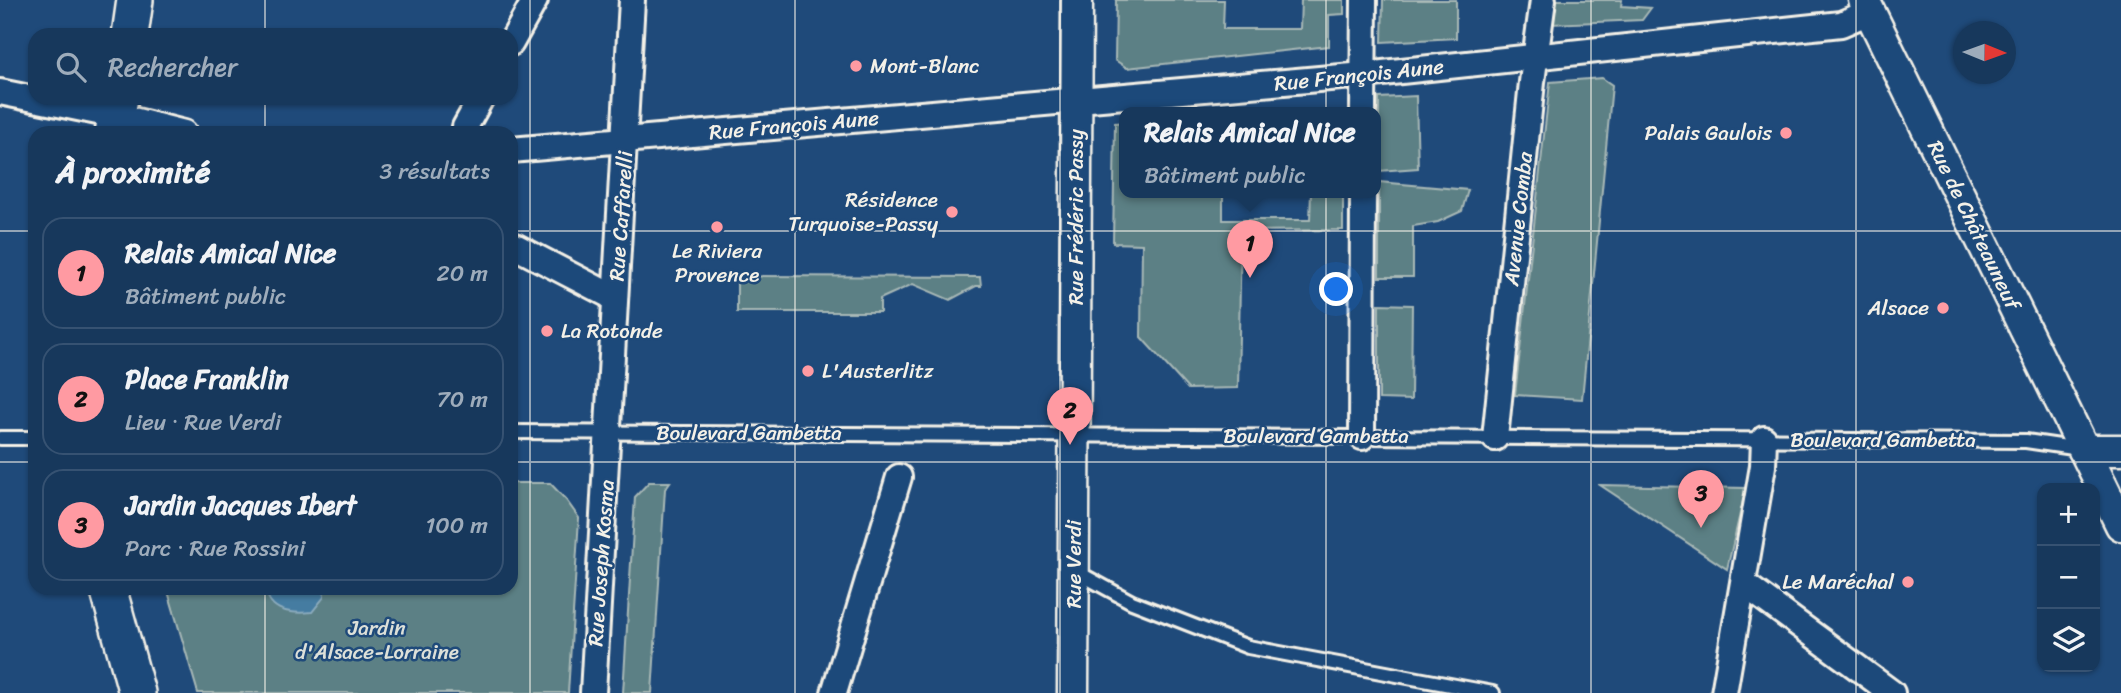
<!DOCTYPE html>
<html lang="fr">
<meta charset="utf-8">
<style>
:root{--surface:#17385c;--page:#244365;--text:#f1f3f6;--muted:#9eacbb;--line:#365272;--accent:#ff9aa2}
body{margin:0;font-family:Sriracha,sans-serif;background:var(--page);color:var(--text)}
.controls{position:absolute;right:21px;bottom:21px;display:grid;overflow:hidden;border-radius:14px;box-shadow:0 2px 5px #0004}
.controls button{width:63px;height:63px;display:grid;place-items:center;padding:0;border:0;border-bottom:2px solid var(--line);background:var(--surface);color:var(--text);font:35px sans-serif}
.compass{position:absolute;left:1953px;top:21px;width:63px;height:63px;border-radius:50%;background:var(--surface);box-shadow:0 2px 5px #0004;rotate:91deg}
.you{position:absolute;left:1337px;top:290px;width:24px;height:24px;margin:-18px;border:5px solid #fff;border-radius:50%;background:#1a73e8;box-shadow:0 0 0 10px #1a73e833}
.badge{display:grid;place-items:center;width:46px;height:46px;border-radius:50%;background:var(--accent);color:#111;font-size:23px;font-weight:700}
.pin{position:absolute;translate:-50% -58px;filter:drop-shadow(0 2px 4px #0008)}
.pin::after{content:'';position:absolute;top:37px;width:24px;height:21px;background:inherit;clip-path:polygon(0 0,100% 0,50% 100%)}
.popup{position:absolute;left:1119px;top:107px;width:262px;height:91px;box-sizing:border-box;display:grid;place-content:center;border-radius:14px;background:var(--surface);filter:drop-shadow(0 2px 5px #0005);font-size:23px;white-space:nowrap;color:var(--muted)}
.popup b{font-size:26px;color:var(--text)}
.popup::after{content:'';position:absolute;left:50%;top:100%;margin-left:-14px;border:14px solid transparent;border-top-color:var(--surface)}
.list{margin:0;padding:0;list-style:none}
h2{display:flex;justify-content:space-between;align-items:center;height:91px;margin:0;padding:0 28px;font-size:30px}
h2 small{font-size:23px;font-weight:400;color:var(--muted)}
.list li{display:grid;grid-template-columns:46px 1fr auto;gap:21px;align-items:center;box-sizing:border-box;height:112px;margin:0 14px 14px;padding:0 14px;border:2px solid var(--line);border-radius:21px}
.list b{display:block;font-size:26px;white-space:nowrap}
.list p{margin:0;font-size:23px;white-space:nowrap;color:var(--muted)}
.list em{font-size:23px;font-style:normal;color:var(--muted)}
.icon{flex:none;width:38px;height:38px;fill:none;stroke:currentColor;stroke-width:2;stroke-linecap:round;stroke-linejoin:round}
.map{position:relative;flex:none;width:2121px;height:693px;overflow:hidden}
.search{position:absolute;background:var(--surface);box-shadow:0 2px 5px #0004;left:28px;top:28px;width:490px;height:77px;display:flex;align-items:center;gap:18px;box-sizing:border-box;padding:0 24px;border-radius:21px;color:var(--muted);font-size:26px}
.panel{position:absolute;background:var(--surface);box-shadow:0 2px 5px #0004;left:28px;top:126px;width:490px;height:469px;border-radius:21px}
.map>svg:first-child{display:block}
.green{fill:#5c8085;stroke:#a8b8b6;stroke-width:2}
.water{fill:#457ca1;stroke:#8babbd;stroke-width:2}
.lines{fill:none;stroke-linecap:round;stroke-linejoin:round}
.service-casing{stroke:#f4f1e8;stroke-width:18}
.minor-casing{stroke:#f4f1e8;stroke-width:30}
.tertiary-casing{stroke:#f4f1e8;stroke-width:35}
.secondary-casing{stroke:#f4f1e8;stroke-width:40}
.service{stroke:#1f4a7a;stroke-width:12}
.minor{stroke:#1f4a7a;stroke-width:24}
.tertiary{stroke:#1f4a7a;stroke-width:30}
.secondary{stroke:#1f4a7a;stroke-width:35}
.grid{fill:none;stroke:#f4f1e8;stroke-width:2;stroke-opacity:0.55}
.poi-dot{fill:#ff9aa2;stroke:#1f4a7a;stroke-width:2.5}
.labels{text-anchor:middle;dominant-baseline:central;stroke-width:5;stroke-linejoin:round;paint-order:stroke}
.poi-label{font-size:21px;fill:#f4f1e8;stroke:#1f4a7a;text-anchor:end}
.street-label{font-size:21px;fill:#f4f1e8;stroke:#1f4a7a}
.park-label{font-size:21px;fill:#dde0d9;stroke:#1f4a7a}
</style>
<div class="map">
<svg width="2121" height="693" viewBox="0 0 2121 693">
<rect width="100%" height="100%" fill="#1f4a7a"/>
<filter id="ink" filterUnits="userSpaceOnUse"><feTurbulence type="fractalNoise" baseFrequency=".0143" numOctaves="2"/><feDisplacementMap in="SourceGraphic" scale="14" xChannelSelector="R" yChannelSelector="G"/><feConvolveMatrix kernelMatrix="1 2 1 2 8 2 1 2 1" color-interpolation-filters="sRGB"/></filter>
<g filter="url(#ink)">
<!-- green -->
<g class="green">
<path d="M1116 0H1224L1223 29H1300L1301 0H1344V14L1329 15V46L1127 68 1115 60Z"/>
<path d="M1383 0H1456V38L1382 42Z"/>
<path d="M1554 0H1622L1621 6 1651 8 1642 20 1551 24Z"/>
<path d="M1602 78 1612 85 1582 399 1515 395 1550 82Z"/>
<path d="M1416 96 1418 168 1379 171V98Z"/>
<path d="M1124 122V192H1223V220H1310L1311 192H1343V230L1241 231 1238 388 1188 389 1141 337 1142 244 1113 243 1115 123Z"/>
<path d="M1379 182 1468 190 1462 211 1438 222 1413 226V277H1379Z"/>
<path d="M737 276 980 277 981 286H976L950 300 913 284 880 299V312H737Z"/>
<path d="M1379 304 1412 305 1411 400 1379 399Z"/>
<path d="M649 482H670L665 489 652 693H623L635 497Z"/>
<path d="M511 483H550L566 500 579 518 568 693H198L167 588H511Z"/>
<path d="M1600 485 1746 488 1727 569Z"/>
</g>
<!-- water -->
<path class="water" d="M266 588H323L324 597 312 612C293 614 268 613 266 588Z"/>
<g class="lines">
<defs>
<g id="service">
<path d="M511 432 2026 441 2080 449"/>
<path d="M0 438H35"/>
<path d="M1075 571 1132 602 1248 647 1493 693"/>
</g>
<g id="minor">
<path d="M511 43 535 0"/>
<path d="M0 92 117 116 184 133"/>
<path d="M1363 112 1364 0"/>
<path d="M464 133 465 127 481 98"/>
<path d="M511 150 1364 75 1841 24 1869 12"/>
<path d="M511 244 615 298"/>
<path d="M1362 437 1363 192"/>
<path d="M1495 438 1532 82 1543 0"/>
<path d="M1744 584 1892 693"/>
<path d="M593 693 632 0"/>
<path d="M834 693 899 477"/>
<path d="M1724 693 1763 466 1764 439"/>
</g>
<g id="tertiary">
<path d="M1864 0 2121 525"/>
<path d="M2084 450H2121"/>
<path d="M1073 693 1077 0"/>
</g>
<g id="secondary">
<path d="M130 35 135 0"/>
<path d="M113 133 120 98"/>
<path d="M108 588 137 693"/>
</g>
</defs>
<!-- service casing -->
<use href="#service" class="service-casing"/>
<!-- minor casing -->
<use href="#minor" class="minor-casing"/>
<!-- tertiary casing -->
<use href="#tertiary" class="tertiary-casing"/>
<!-- secondary casing -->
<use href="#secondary" class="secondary-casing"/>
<!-- service -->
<use href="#service" class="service"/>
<!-- minor -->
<use href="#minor" class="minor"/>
<!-- tertiary -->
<use href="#tertiary" class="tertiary"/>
<!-- secondary -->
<use href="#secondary" class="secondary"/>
</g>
</g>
<!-- grid -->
<path class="grid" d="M265 0V35M530 0V693M795 0V693M1060 0V693M1326 0V693M1591 0V693M1856 0V693M265 98V133M0 231H35M511 231H2121M0 462H35M511 462H2121M265 588V693"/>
<!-- markers -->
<g class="poi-dot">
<circle cx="856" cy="66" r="7"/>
<circle cx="1786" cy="133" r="7"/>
<circle cx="952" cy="212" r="7"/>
<circle cx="717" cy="227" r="7"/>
<circle cx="1943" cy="308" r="7"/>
<circle cx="547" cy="331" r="7"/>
<circle cx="808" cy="371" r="7"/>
<circle cx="1908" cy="582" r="7"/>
</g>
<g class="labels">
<!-- poi labels -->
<g class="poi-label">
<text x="870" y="66" text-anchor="start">Mont-Blanc</text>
<text x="1772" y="133">Palais Gaulois</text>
<text x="938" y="200">Résidence<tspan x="938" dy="24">Turquoise-Passy</tspan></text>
<text x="717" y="251" text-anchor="middle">Le Riviera<tspan x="717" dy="24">Provence</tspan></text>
<text x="1929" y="308">Alsace</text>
<text x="561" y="331" text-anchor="start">La Rotonde</text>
<text x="822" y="371" text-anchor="start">L'Austerlitz</text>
<text x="1894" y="582">Le Maréchal</text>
</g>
<!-- street labels -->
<g class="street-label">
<text transform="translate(1359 75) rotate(-6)">Rue François Aune</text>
<text transform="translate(794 125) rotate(-5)">Rue François Aune</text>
<text transform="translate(621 216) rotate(-86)">Rue Caffarelli</text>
<text transform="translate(1076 217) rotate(-90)">Rue Frédéric Passy</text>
<text transform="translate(1518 219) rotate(-84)">Avenue Comba</text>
<text transform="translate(1974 225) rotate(64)">Rue de Châteauneuf</text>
<text x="749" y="433">Boulevard Gambetta</text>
<text x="1316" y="436">Boulevard Gambetta</text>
<text x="1883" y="440">Boulevard Gambetta</text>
<text transform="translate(601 563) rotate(-86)">Rue Joseph Kosma</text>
<text transform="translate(1074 564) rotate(-90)">Rue Verdi</text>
</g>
<!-- park labels -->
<g class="park-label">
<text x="377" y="628">Jardin<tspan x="377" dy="24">d'Alsace-Lorraine</tspan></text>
</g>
</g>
</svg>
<div class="controls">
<button>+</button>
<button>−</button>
<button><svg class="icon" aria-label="layers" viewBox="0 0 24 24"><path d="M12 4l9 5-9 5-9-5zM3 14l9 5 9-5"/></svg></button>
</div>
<svg class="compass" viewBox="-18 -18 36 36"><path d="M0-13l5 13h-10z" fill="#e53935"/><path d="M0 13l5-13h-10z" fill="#9eacbb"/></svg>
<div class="you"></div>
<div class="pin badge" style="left:1250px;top:278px">1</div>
<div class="popup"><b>Relais Amical Nice</b>Bâtiment public</div>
<div class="pin badge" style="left:1070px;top:445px">2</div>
<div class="pin badge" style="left:1701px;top:528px">3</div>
<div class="search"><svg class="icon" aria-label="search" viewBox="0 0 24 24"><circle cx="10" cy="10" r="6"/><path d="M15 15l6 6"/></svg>Rechercher</div>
<section class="panel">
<h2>À proximité<small>3 résultats</small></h2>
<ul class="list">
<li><span class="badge">1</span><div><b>Relais Amical Nice</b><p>Bâtiment public</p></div><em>20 m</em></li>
<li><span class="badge">2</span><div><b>Place Franklin</b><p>Lieu · Rue Verdi</p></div><em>70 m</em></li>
<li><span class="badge">3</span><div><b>Jardin Jacques Ibert</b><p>Parc · Rue Rossini</p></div><em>100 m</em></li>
</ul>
</section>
</div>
